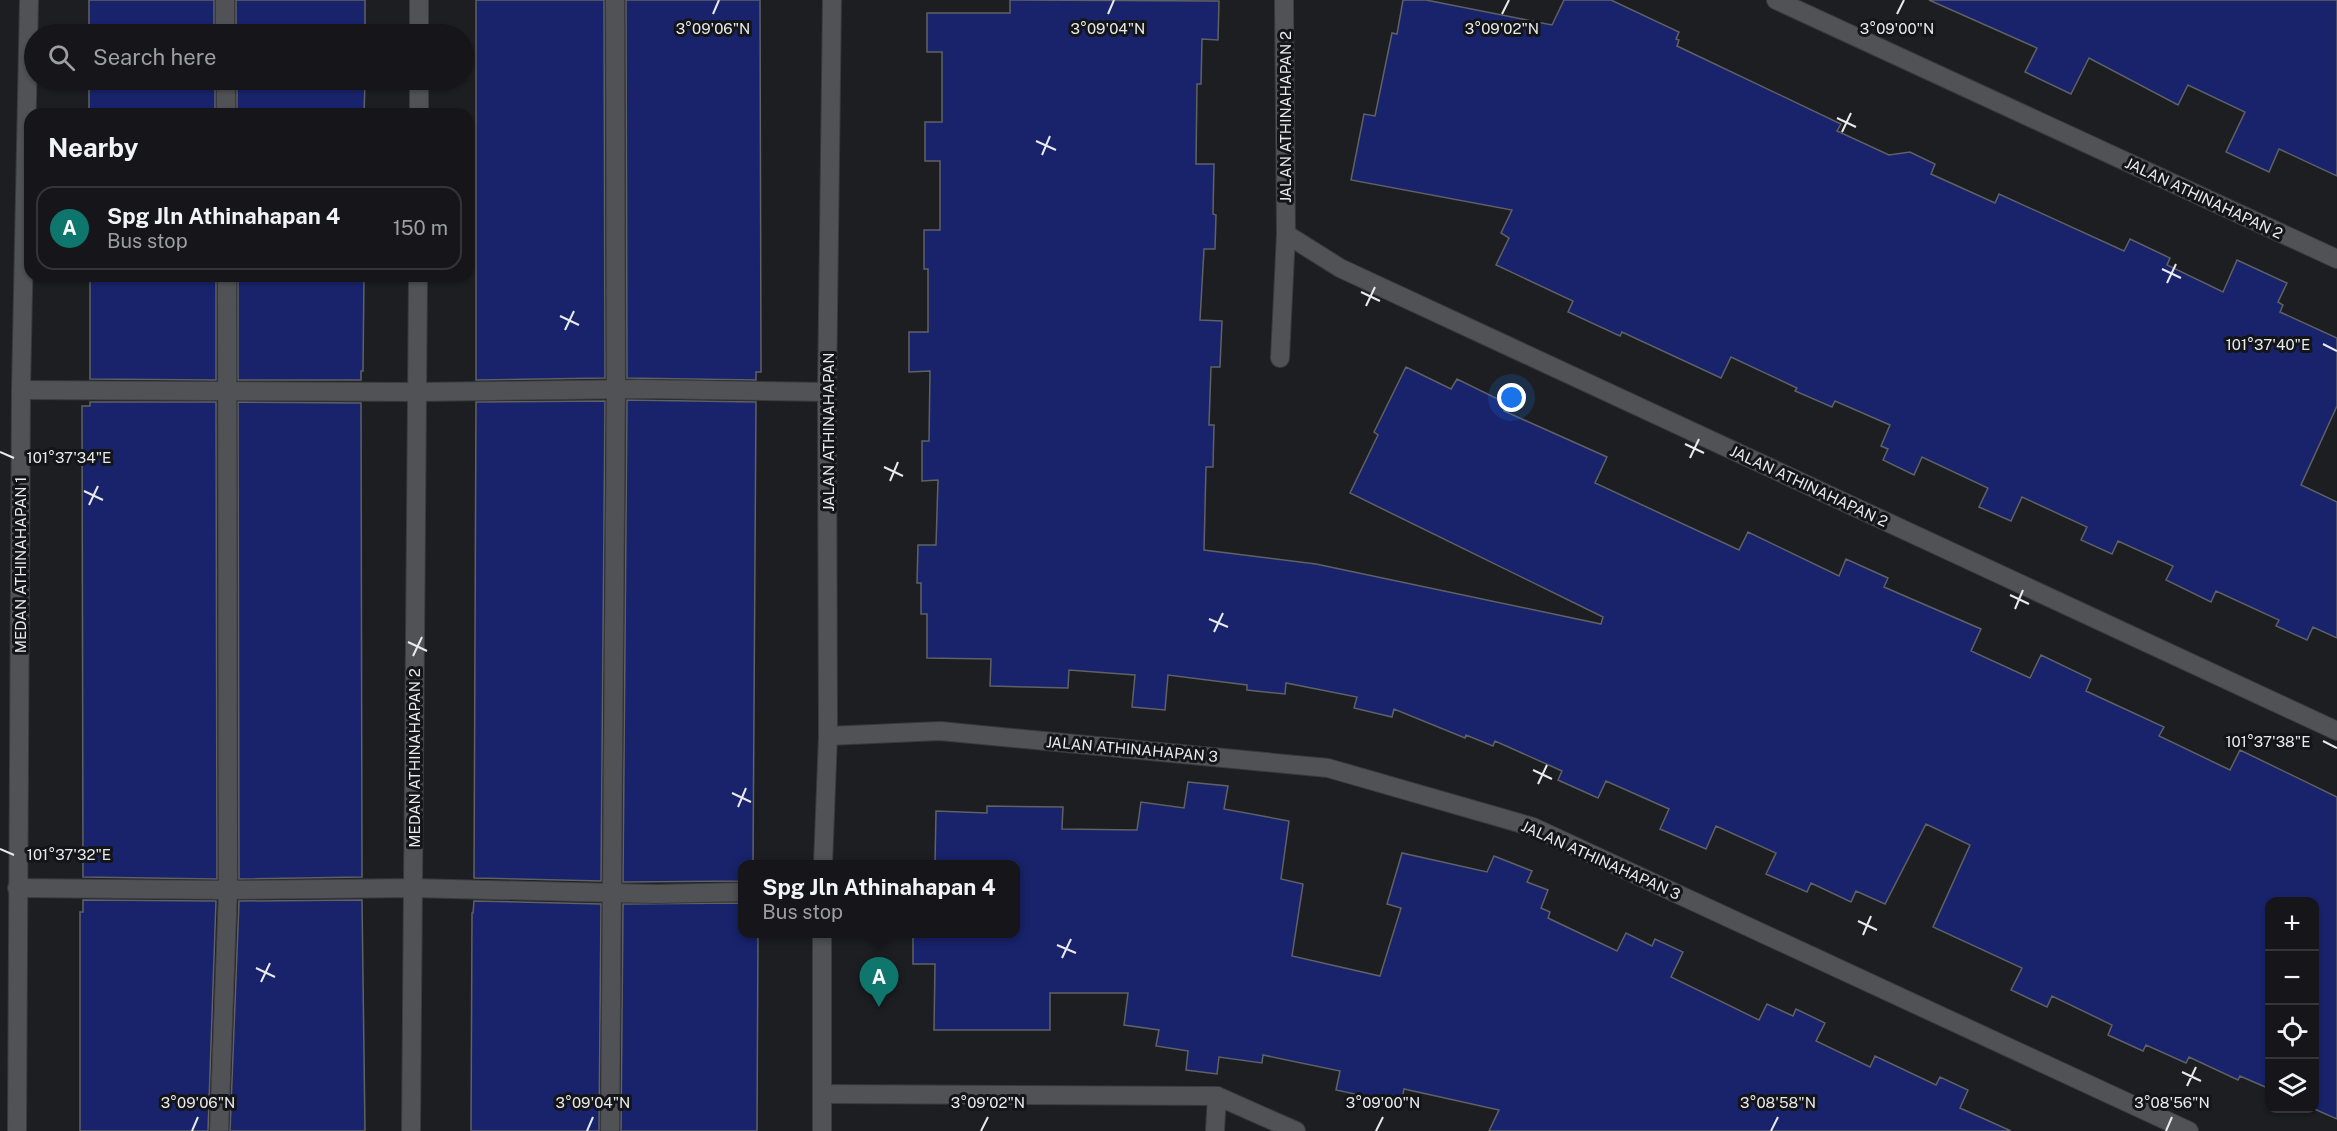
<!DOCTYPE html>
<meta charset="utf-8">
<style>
:root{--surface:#16161a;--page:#232327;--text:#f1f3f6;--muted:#9e9fa2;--line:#353539;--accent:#0f766e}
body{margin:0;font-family:"Public Sans",sans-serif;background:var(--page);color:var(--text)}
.controls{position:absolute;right:18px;bottom:18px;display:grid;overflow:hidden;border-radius:12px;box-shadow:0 2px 4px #0004}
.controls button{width:54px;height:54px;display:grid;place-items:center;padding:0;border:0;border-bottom:2px solid var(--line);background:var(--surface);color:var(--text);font:30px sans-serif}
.you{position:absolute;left:1512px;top:398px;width:21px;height:21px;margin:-15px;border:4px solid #fff;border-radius:50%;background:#1a73e8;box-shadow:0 0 0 9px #1a73e833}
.badge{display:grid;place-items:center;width:39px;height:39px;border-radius:50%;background:var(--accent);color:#fff;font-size:20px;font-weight:700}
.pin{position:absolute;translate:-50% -50px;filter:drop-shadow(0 2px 3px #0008)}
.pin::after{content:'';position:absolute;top:32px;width:21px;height:18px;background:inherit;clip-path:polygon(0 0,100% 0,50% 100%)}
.popup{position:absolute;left:738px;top:860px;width:282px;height:78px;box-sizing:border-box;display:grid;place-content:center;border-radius:12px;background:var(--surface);filter:drop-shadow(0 2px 4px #0005);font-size:20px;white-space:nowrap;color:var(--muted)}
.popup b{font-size:22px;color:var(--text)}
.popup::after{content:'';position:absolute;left:50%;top:100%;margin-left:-12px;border:12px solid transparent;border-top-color:var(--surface)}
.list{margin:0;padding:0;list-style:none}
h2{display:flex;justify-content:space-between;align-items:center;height:78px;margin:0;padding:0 24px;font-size:26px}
h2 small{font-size:20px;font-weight:400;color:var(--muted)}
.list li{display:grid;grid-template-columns:39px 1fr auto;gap:18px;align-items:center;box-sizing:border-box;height:84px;margin:0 12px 12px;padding:0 12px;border:2px solid var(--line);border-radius:18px}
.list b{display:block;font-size:22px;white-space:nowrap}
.list p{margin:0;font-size:20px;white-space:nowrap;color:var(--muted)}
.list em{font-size:20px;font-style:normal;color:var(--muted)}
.icon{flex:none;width:33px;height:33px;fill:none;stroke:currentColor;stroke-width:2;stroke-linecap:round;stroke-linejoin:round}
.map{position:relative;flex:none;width:2337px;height:1131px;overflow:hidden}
.search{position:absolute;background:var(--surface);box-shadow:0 2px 4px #0004;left:24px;top:24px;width:450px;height:66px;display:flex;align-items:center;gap:15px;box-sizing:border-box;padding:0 21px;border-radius:33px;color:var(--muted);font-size:22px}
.panel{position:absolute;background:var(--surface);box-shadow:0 2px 4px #0004;left:24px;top:108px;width:450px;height:174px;border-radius:18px}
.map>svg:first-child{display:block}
.building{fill:#18236b;stroke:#5f6165;stroke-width:1.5}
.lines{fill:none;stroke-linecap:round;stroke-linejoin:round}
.minor-casing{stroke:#3a3a3c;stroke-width:20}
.minor{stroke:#505256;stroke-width:18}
.ticks{fill:none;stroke:#e9eaec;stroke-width:2}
.labels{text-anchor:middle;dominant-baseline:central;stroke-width:6;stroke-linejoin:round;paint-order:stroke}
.street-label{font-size:15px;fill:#e9eaec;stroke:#141519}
.ticks-label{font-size:15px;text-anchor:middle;fill:#e9eaec;stroke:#141519;stroke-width:6;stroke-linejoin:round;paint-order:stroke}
</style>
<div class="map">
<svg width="2337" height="1131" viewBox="0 0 2337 1131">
<rect width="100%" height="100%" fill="#1d1e22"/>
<!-- building -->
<g class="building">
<rect x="89" y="0" width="125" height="34"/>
<rect x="236" y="0" width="129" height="34"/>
<path d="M476 0H604L605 378 476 380Z"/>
<path d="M626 0H760L761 372H756V380L627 378Z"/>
<path d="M1010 0 1219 1 1218 40 1202 39 1201 84H1197L1196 164H1214L1213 214 1216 215 1215 249H1204L1200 320 1222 321 1220 367H1211L1209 425H1214L1213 467H1206L1204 550 1316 564 1601 624 1603 617 1350 493 1378 435 1374 432 1406 367 1451 389 1457 379 1508 404 1504 411 1607 457 1595 483 1739 550 1748 532 1839 576 1846 559 1888 578 1884 587 1981 629 1971 651 2030 678 2041 655 2091 679 2086 691 2164 727 2159 736 2230 770 2240 750 2337 797V1119L2312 1108H2314V902H2270V1089L2240 1076 2238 1080 2189 1057 2186 1063 2146 1045 2143 1051 2108 1035 2112 1025 2052 996 2047 1007 2011 990 2022 968 1933 927 1970 845 1926 824 1885 904 1856 891 1851 902 1811 883 1807 892 1766 874 1776 853 1716 826 1706 849 1660 829 1669 809 1606 781 1598 798 1558 780 1562 771 1495 741 1493 746 1466 735 1465 738 1394 709 1392 717 1354 708 1357 697 1286 683 1285 694 1247 690V685L1168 675 1165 710 1132 707 1135 675 1069 670 1068 688 990 686 991 659 927 658V614H921V583H917L918 545H936L938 480 922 481V441H929L930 371 909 372V332H928V269H924V230H940V161H925V122H942V52H927V13H1010Z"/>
<path d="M1403 0H1426L1552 25 1564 0H1611L1679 32 1676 39 1679 40 1677 46 1841 124 1837 131 1889 155 1910 152 1935 164 1931 174 1995 203 1999 194 2124 251 2130 239 2170 258 2167 265 2223 292 2237 260 2287 283 2278 302 2283 305 2280 312 2337 338V406L2301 485 2337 502V638L2313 627 2307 640 2276 626 2279 620 2216 591 2211 602 2166 580 2173 566 2118 541 2112 554 2081 540 2087 527 2022 497 2011 521 1979 507 1988 488 1922 457 1914 475 1883 460 1888 449 1881 446 1890 425 1835 401 1832 407 1795 391 1797 388 1731 357 1721 378 1622 332 1620 336 1568 312 1573 301 1496 265 1509 238 1501 233 1512 210 1351 180 1364 114 1375 116 1392 33 1397 34Z"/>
<path d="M1929 0H2337V176L2279 149 2269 172 2226 152 2245 112 2188 85 2178 105 2089 58 2071 94 2025 72 2037 48Z"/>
<rect x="89" y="80" width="126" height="34"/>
<path d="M237 80H365L364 114H237Z"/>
<path d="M90 276H216V380L90 379Z"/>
<path d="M238 276H364L363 371H361V380H238Z"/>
<path d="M627 400 756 402 753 864H742V881L623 882Z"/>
<path d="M605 401 601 881 474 878 476 402Z"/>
<path d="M90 402H216L217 879 83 877 82 406H90Z"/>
<path d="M238 402 361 403 362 877 239 879Z"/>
<path d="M1188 782 1228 786 1224 809 1289 821 1281 879 1303 884 1292 956 1380 976 1401 908 1387 904 1402 853 1487 872 1494 856 1532 871 1527 882 1548 890 1541 908 1550 912 1548 918 1617 951 1626 933 1652 946 1655 939 1683 952 1671 977 1759 1020 1767 1004 1793 1016 1796 1009 1825 1023 1816 1041 1870 1067 1875 1056 1936 1085 1940 1077 1968 1090 1960 1108 2011 1131H1489L1499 1110 1404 1089 1401 1104 1336 1090 1340 1071 1263 1055 1262 1063 1219 1057 1217 1074 1186 1070 1188 1051 1156 1046 1159 1030 1124 1025 1128 993H1050V1030H934L935 964H913V933H1016V864H935L936 811 987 813V806L1063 807 1062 829 1137 830 1141 802 1184 808Z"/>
<path d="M83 900 216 901 208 1131H80V912H83Z"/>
<path d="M362 900 365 1131H230L239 901Z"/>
<path d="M474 901 601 904 599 1131H471L472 913H473Z"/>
<path d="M742 903V933H758L757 1131H621L623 904Z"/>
</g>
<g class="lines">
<defs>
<g id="minor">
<path d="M225 0V34"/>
<path d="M1776 0 2337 259"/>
<path d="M419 34V0"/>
<path d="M226 80V114"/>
<path d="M419 114V80"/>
<path d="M1286 234 1340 268 2337 731"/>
<path d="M1280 358 1286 234 1284 0"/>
<path d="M21 390 417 392 641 389 827 392"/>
<path d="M828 736 940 731 1328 768 1533 827 2189 1131"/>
<path d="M823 864 828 736 827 392 832 0"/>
<path d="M17 888 228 890 413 888 656 894 742 892"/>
<path d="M822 1094 1217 1096 1296 1131"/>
<path d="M17 1131 21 390 29 0"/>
<path d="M219 1131 228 890 227 276"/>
<path d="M411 1131 418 276"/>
<path d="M610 1131 616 389 615 0"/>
<path d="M822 1131V934"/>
<path d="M1215 1131 1217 1096"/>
</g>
</defs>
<!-- minor casing -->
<use href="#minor" class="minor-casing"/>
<!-- minor -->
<use href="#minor" class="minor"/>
</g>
<!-- ticks -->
<path class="ticks" d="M713 14 719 0M1108 14 1114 0M1502 14 1509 0M1897 14 1904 0M1837 118 1856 127M1842 132 1851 113M1036 141 1056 150M1042 155 1050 136M2162 269 2181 278M2167 283 2176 264M1361 292 1380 301M1366 306 1375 287M560 316 579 325M565 330 574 311M2323 344 2337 351M1685 444 1704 453M0 452 14 458M1690 458 1699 439M884 467 903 476M890 481 898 462M84 491 103 500M89 505 98 486M2010 595 2029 604M2015 609 2023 590M1209 619 1228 627M1214 632 1223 613M408 642 427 651M413 656 422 637M2323 741 2337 748M1533 770 1552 779M1538 784 1547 765M732 793 751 802M738 807 746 788M0 849 14 855M1858 921 1877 930M1863 935 1871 916M1057 945 1076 953M1062 958 1071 939M256 968 275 977M261 982 270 963M2182 1072 2201 1081M2187 1086 2196 1067M192 1131 198 1117M587 1131 593 1117M981 1131 988 1117M1376 1131 1383 1117M1771 1131 1778 1117M2166 1131 2172 1117"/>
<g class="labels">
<!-- street labels -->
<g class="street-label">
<text transform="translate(1285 117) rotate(-90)">JALAN ATHINAHAPAN 2</text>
<text transform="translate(2204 198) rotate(25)">JALAN ATHINAHAPAN 2</text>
<text transform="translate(828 432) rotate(-90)">JALAN ATHINAHAPAN</text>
<text transform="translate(1809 486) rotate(25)">JALAN ATHINAHAPAN 2</text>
<text transform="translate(20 565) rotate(-90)">MEDAN ATHINAHAPAN 1</text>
<text transform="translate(1132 749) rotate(5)">JALAN ATHINAHAPAN 3</text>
<text transform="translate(414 758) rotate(-90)">MEDAN ATHINAHAPAN 2</text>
<text transform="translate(1601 860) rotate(24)">JALAN ATHINAHAPAN 3</text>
</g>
</g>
<g class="ticks-label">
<text x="713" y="34">3°09'06"N</text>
<text x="1108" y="34">3°09'04"N</text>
<text x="1502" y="34">3°09'02"N</text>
<text x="1897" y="34">3°09'00"N</text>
<text x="2268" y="350">101°37'40"E</text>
<text x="69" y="463">101°37'34"E</text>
<text x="2268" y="747">101°37'38"E</text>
<text x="69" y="860">101°37'32"E</text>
<text x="198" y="1108">3°09'06"N</text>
<text x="593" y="1108">3°09'04"N</text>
<text x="988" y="1108">3°09'02"N</text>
<text x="1383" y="1108">3°09'00"N</text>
<text x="1778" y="1108">3°08'58"N</text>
<text x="2172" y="1108">3°08'56"N</text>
</g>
</svg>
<div class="controls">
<button>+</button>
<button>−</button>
<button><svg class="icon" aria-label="locate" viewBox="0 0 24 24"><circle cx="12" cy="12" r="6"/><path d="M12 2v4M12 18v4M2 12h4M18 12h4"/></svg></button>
<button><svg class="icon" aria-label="layers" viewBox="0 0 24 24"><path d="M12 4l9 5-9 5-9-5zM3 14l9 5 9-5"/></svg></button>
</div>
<div class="you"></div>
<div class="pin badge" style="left:879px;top:1007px">A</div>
<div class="popup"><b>Spg Jln Athinahapan 4</b>Bus stop</div>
<div class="search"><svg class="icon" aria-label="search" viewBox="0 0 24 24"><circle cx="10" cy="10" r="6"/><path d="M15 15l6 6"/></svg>Search here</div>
<section class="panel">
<h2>Nearby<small></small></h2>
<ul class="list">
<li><span class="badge">A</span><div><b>Spg Jln Athinahapan 4</b><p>Bus stop</p></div><em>150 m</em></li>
</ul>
</section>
</div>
